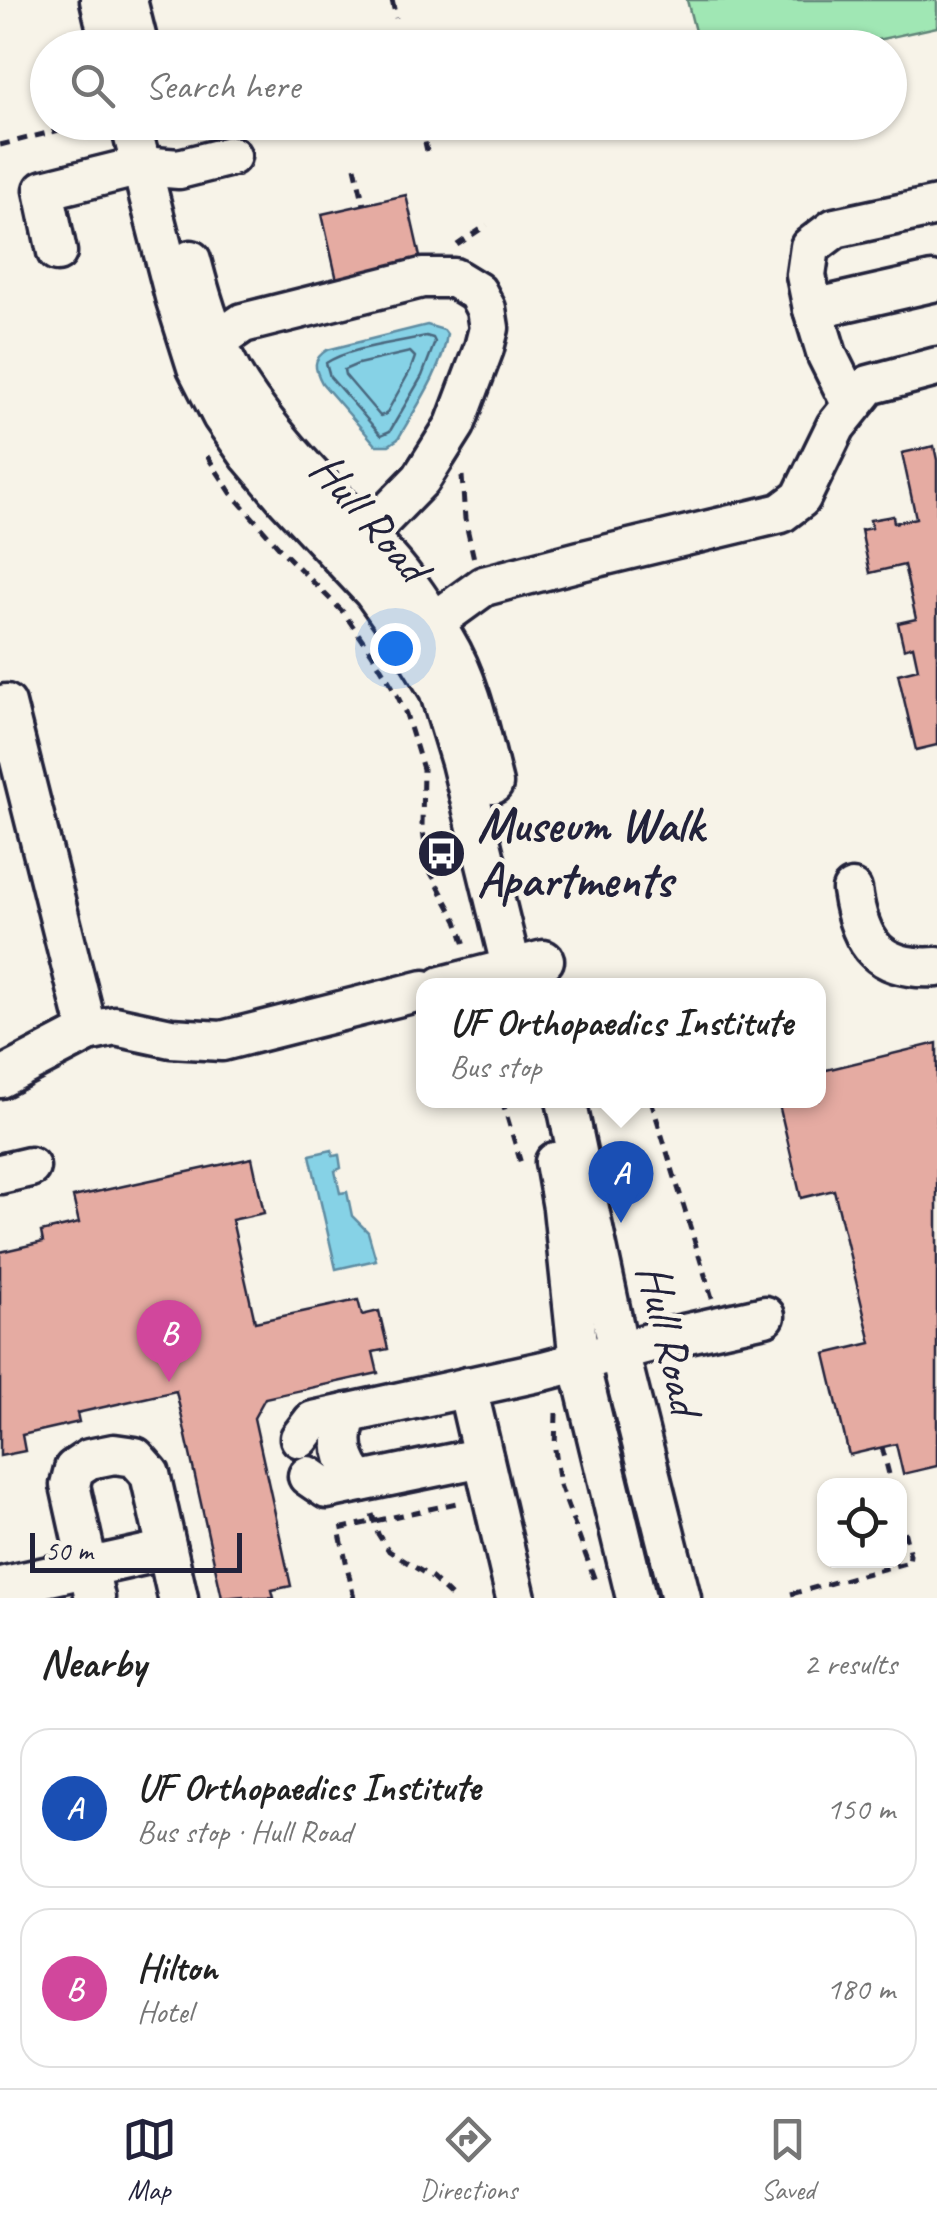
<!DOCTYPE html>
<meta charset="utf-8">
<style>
:root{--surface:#fff;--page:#f6f6f6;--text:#222;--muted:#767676;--line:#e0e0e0;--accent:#22223b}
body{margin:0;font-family:Caveat,sans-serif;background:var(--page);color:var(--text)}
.controls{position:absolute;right:30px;bottom:30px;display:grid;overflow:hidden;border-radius:20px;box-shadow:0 2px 8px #0004}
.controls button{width:90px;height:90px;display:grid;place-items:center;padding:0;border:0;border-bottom:2px solid var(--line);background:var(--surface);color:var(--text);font:50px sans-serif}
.scale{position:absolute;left:30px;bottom:25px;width:212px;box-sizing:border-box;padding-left:10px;border:5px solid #22223b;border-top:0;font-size:28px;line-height:35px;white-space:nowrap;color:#22223b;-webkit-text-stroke:8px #f7f3e8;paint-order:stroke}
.you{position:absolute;left:395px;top:648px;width:35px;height:35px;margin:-25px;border:8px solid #fff;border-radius:50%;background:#1a73e8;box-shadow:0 0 0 15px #1a73e833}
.badge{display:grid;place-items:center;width:65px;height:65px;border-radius:50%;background:var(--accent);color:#fff;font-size:32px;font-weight:700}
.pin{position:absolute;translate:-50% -82px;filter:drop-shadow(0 2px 5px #0008)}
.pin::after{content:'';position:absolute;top:52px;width:35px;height:30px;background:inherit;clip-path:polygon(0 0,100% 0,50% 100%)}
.popup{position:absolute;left:416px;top:978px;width:410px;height:130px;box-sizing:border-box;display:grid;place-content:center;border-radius:20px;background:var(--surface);filter:drop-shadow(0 2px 8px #0005);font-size:32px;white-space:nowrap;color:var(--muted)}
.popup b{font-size:38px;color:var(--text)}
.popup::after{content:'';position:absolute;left:50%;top:100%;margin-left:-20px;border:20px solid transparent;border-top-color:var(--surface)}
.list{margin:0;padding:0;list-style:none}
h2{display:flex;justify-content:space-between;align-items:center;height:130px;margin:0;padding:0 40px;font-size:42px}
h2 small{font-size:32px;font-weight:400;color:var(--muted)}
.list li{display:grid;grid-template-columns:65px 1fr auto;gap:30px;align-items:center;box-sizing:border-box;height:160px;margin:0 20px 20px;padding:0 20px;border:2px solid var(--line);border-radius:30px}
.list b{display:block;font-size:38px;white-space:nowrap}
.list p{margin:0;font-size:32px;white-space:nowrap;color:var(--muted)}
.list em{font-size:32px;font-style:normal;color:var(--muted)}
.icon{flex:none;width:55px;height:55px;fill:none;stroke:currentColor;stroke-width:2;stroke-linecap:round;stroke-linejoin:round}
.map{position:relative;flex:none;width:937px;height:1598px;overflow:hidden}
.search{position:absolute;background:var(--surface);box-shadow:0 2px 8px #0004;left:30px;right:30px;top:30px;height:110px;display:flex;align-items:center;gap:25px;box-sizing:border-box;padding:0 35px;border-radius:55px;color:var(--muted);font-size:38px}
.sheet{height:490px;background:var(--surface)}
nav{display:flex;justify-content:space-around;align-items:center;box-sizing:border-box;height:140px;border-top:2px solid var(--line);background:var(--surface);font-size:28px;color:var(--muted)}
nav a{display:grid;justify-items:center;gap:5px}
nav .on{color:var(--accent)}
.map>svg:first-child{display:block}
.green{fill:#a0e7b4;stroke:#618478;stroke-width:2.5}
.water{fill:#86d2e6;stroke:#5e8ca2;stroke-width:2.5}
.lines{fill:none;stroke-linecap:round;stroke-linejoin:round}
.shore{stroke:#4a687f;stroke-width:2.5}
.building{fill:#e5aba2;stroke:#22223b;stroke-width:2.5}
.minor-casing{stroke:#22223b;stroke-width:45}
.path{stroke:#22223b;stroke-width:5;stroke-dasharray:10 8;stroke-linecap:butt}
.minor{stroke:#f7f3e8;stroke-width:38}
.labels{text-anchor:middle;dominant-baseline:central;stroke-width:9;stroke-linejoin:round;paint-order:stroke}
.street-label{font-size:48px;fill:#22223b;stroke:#f7f3e8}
.poi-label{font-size:48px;font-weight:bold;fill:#22223b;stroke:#f7f3e8;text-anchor:start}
</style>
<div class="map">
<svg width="937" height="1598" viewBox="0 0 937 1598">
<rect width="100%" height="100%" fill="#f7f3e8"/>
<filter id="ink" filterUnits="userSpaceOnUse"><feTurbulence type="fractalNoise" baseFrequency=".01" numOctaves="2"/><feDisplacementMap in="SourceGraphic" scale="20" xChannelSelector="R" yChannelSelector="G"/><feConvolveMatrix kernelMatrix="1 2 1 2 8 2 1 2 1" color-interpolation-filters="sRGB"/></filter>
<g filter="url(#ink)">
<!-- green -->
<path class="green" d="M687 0H937V27L845 47H699Z"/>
<!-- water -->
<g class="water">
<path d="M427 325 444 330 447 334C443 369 415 409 398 439L389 445H376L322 383C314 368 312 359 327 350Z"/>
<path d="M332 1150 333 1156 339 1155 341 1168 335 1171 340 1193 347 1192 352 1216 368 1232 376 1260 336 1269 310 1155Z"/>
</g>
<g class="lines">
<!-- shore -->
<g class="shore">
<path d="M426 336 433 338 435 342 422 376 390 431 381 435 330 377 326 363C350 347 397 343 426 336Z"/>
<path d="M410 352 415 357 410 371 386 414 380 416 345 375 344 370 358 364Z"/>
</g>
</g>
<!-- building -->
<g class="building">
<path d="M406 195 425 279 341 298 322 214Z"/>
<path d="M934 446 937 460V745L916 750 898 674 918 669 913 646 904 649 898 623 916 619 904 565 870 573 861 530 872 528 870 520 893 516 894 523 916 518 902 453Z"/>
<path d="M937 1043V1466L903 1474 896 1444 849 1455 825 1354 871 1343 834 1190 801 1198 778 1100H818V1072Z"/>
<path d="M252 1158 264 1213 232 1220 255 1322 358 1300 362 1315 379 1311 388 1349 373 1352 378 1373 265 1398 254 1418 291 1586 272 1590 274 1598H244L243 1596 222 1598 176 1391 77 1413 79 1422 22 1435 25 1451 0 1456V1252L43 1242 41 1232 79 1223 73 1197Z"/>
</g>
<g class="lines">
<defs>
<g id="minor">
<path d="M100 0 111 48"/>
<path d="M127 0 139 48"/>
<path d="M130 122 175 297 197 367 222 416 250 456 285 497 373 591 410 643 439 690 461 762 516 986"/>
<path d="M57 252 44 190 141 166 179 169 231 156"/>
<path d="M191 260C202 303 216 349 240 387 282 451 338 502 388 559 410 583 428 613 445 640 471 682 481 737 493 784"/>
<path d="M813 309 806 275 810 247 835 228 937 206"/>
<path d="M205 357 217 341 243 323 422 278H454L477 292 486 309 489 328 484 348 455 425 421 479 348 554"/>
<path d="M852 405 827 355 813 309 932 282"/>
<path d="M413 634 433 623 484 586 580 561 781 513 801 498 836 426 869 385 937 367"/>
<path d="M0 706 6 704 88 1032"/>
<path d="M852 890C860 945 879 971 937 967"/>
<path d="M442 986 544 960"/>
<path d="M0 1078 88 1032 115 1026 171 1038 222 1041 424 990"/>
<path d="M566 1100 619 1351 681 1598"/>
<path d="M555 1162 563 1208 579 1362 636 1598"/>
<path d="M0 1174 30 1167"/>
<path d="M467 1387 516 1598"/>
<path d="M348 1413C338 1440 341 1460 360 1482"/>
<path d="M300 1438 313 1421 543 1371 675 1336 765 1316"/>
<path d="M308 1476 327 1489 483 1457"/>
<path d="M0 1587 167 1550"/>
<path d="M95 1598 70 1485 74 1469 89 1459 114 1454 135 1457 150 1474 178 1598"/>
</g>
</defs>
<!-- minor casing -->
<use href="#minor" class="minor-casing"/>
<!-- path -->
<g class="path">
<path d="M392 0 396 18"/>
<path d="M421 125 427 151"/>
<path d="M0 145 91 122"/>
<path d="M355 167 364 205"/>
<path d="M457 245 487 225"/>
<path d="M207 456 231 493 284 553 343 612 371 652 395 691 406 714 423 769 422 827 431 873 457 921 466 948"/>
<path d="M462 476 465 519 474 559"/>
<path d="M582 986H585"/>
<path d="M502 1100 522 1167"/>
<path d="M651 1100 712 1298"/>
<path d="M556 1413 555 1449 560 1485 597 1586"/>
<path d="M882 1447 892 1486"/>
<path d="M372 1514 378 1534 389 1551 432 1578 453 1598"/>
<path d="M791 1594 909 1562 910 1555 900 1514"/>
<path d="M354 1598 339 1529 461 1502"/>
</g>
<!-- minor -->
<use href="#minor" class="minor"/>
</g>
</g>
<!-- icons -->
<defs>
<symbol id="bus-disc" viewBox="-11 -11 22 22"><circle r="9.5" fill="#22223b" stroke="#f7f3e8"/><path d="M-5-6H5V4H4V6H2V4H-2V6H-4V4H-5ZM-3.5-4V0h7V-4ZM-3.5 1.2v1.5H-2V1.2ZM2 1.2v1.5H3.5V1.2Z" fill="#fff"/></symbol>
</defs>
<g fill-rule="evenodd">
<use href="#bus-disc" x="414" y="826" width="55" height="55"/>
</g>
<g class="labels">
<!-- street labels -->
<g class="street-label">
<text transform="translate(370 517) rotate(49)">Hull Road</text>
<text transform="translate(670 1339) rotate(77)">Hull Road</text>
</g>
<!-- poi labels -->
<g class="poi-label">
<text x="477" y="825">Museum Walk<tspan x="477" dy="55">Apartments</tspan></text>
</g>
</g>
</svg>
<div class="controls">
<button><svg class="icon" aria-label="locate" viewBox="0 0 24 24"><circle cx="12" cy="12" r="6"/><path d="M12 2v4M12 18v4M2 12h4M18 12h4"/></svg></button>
</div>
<div class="scale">50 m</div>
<div class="you"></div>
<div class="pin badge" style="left:621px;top:1223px;background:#1a4fb4">A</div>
<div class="popup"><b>UF Orthopaedics Institute</b>Bus stop</div>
<div class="pin badge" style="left:169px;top:1382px;background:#d1479c">B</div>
<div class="search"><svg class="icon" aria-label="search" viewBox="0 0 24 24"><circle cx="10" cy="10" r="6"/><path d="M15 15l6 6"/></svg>Search here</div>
</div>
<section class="sheet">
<h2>Nearby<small>2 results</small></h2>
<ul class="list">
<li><span class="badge" style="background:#1a4fb4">A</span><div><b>UF Orthopaedics Institute</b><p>Bus stop · Hull Road</p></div><em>150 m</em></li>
<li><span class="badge" style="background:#d1479c">B</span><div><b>Hilton</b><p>Hotel</p></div><em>180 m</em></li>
</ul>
</section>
<nav>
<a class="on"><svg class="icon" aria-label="map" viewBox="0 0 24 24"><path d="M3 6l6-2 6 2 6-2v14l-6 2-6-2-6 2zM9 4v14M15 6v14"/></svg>Map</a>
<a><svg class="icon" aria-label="directions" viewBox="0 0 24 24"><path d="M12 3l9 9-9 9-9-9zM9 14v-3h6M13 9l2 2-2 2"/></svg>Directions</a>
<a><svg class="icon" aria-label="saved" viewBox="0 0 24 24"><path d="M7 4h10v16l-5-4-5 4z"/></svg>Saved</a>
</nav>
